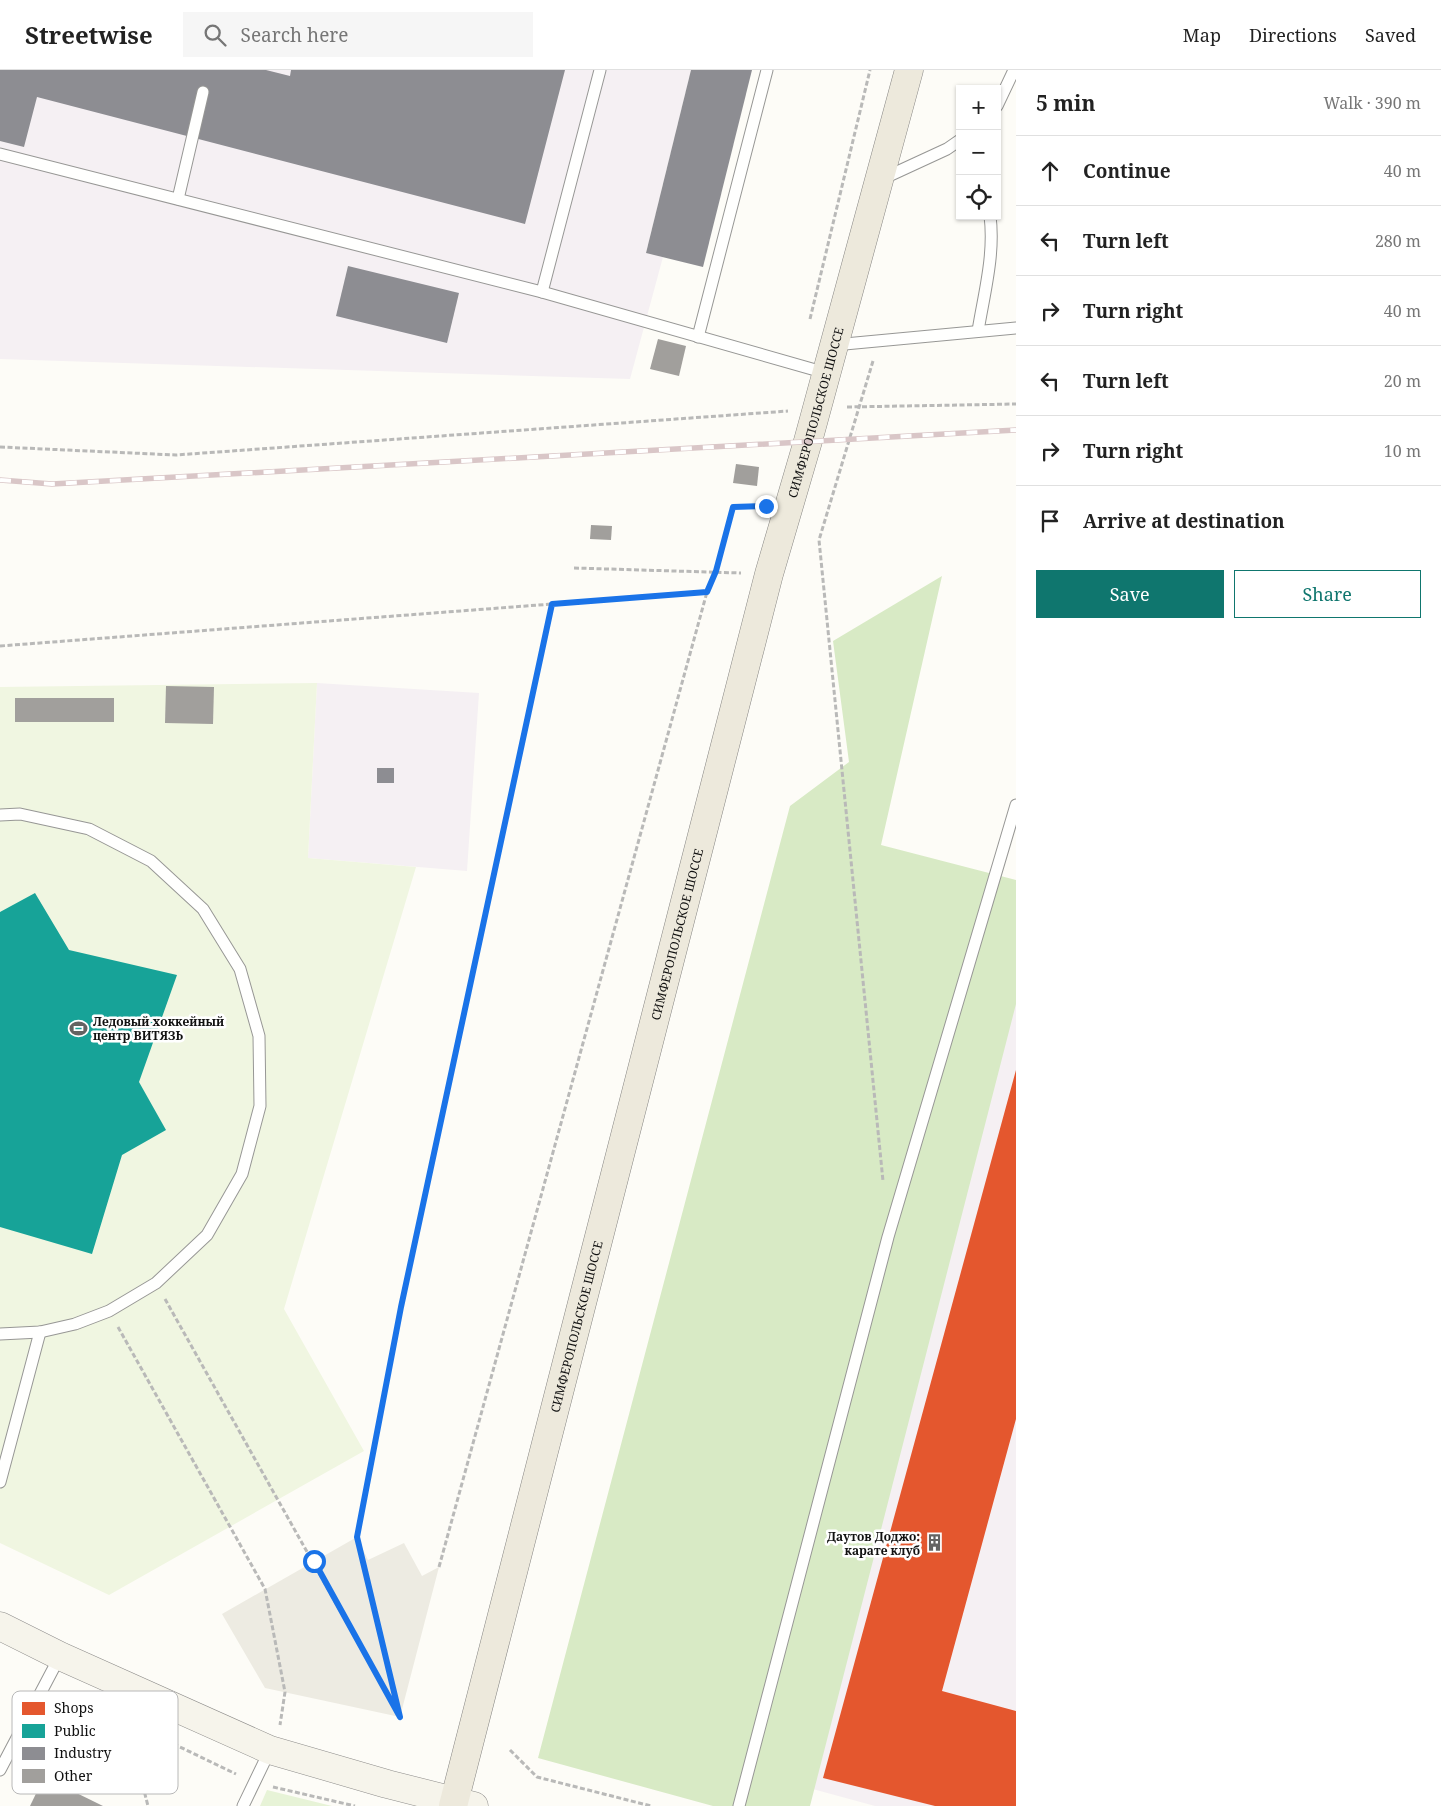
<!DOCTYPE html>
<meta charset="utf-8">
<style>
:root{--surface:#fff;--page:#f6f6f6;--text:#222;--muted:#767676;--line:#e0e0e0;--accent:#0f766e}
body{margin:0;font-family:"Noto Serif",serif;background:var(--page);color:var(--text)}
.controls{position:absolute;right:15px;top:15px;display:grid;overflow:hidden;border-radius:0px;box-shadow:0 1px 4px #0004}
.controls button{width:45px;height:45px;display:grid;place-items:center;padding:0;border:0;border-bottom:1px solid var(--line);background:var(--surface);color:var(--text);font:25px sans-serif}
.stop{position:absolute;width:15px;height:15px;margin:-11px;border:4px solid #1a73e8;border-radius:50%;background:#fff}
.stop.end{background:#1a73e8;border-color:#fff;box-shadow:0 1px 5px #0008}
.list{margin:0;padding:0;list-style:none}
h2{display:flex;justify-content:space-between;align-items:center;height:65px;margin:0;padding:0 20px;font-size:21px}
h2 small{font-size:16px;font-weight:400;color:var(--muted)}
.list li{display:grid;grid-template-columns:32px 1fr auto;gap:15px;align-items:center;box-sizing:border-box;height:70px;padding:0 20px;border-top:1px solid var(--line)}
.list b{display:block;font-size:19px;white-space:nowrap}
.list em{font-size:16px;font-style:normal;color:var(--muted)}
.actions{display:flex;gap:10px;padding:15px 20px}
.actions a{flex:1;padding:11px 0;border:1px solid var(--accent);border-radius:0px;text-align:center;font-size:18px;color:var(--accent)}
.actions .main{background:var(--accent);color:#fff}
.icon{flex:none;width:28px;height:28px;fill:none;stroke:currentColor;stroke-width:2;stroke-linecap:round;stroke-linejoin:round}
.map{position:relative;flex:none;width:1016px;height:1736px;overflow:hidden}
header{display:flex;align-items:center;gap:30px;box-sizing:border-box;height:70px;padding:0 25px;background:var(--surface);border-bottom:1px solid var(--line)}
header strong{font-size:24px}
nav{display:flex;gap:28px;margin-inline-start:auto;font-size:18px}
.search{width:350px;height:45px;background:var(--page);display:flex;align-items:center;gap:12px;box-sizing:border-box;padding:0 18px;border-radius:0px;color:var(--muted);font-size:19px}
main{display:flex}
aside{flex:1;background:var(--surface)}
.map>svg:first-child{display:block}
.industrial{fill:#f5f0f3}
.green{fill:#e7f3d7}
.forest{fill:#d8eac5}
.pitch{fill:#f0f6e1}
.plaza{fill:#edebe2}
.shops{fill:#e4572e}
.public{fill:#17a398}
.industry{fill:#8d8d92}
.building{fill:#a19f9c}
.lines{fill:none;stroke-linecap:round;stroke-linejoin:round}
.lane-casing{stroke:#979795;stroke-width:13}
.secondary-casing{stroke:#8e8d8b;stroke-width:29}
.primary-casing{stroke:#858482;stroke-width:29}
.path{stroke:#b9b9b8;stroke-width:3;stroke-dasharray:5 2.5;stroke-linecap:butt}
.lane{stroke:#fffffe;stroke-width:11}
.secondary{stroke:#f6f4eb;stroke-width:28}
.primary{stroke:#ede9dc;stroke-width:28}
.rail-casing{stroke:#d9c6c7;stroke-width:5.5}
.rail{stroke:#fff;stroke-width:4;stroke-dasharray:11;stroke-linecap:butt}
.route{stroke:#1a73e8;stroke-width:6}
.labels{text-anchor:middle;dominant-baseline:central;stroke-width:5;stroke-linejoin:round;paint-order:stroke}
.street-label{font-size:12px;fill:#111;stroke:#fff}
.poi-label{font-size:12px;font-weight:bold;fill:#111;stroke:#fff;text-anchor:start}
.key{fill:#fff;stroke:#b8b8b8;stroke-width:1}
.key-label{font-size:14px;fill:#111}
</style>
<header>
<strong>Streetwise</strong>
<div class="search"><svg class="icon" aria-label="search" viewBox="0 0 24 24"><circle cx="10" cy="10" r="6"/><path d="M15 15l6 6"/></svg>Search here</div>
<nav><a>Map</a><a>Directions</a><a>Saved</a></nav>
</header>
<main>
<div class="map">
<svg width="1016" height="1736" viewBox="0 0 1016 1736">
<rect width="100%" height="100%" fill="#fdfcf7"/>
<!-- industrial -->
<g class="industrial">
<path d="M0 0H691L646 183 663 187 630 309 0 289Z"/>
<path d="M317 613 479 623 467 801 308 788Z"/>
<path d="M1016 902V1736H875L798 1715Z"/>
</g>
<!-- green -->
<path class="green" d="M267 1720 332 1736H260Z"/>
<!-- forest -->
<path class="forest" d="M942 506 881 775 1016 810V934L810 1736H713L538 1688 790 736 849 692 833 571Z"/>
<!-- pitch -->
<path class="pitch" d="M317 613 308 788 416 797 284 1239 364 1381 109 1525 0 1473V617Z"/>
<!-- plaza -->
<path class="plaza" d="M357 1467 368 1490 404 1473 422 1506 439 1497 400 1647 265 1618 222 1544Z"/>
<!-- shops -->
<path class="shops" d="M1016 1000V1349L942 1621 1016 1641V1736H935L823 1708Z"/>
<!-- public -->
<path class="public" d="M35 823 69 880 177 905 139 1012 166 1060 122 1085 92 1184 0 1157V842Z"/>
<!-- industry -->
<g class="industry">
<path d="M0 0H266L290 6 291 0H565L525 154 37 27 24 77 0 71Z"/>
<path d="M691 0H752L703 197 646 183Z"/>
<path d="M348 196 459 223 447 273 336 246Z"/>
<rect x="377" y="698" width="17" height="15"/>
</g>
<!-- building -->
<g class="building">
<path d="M658 269 686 276 679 306 650 299Z"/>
<path d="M736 394 759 397 757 416 733 413Z"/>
<path d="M591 455 612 456 611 470 590 469Z"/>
<path d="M166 616 214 617 213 654 165 653Z"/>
<rect x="15" y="628" width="99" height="24"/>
<path d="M44 1707 103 1736H30Z"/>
</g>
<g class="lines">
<defs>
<g id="lane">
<path d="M997 36 1014 0"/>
<path d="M0 84 542 222 826 303"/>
<path d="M882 109 947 79 960 70"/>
<path d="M178 129 203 22"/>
<path d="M542 222 600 0"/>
<path d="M978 261C984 224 995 184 990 146"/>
<path d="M698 267 767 0"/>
<path d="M834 275 1016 258"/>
<path d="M0 745 20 744 89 759 151 791 203 839 240 899 259 966 260 1036 242 1104 207 1165 156 1213 109 1241 75 1254 40 1262 0 1264"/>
<path d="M0 1412 40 1262"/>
<path d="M0 1700 60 1586"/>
<path d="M243 1736 270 1680"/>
<path d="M739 1736 888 1167 1016 735"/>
</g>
<path id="secondary" d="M0 1556 60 1586 270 1680 387 1714 474 1736"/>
<g id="primary">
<path id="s1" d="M453 1736 769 504 808 371 909 0"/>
</g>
</defs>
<!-- lane casing -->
<use href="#lane" class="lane-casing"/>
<!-- secondary casing -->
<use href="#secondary" class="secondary-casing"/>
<!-- primary casing -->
<use href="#primary" class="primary-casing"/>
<!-- path -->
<g class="path">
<path d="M810 249 870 0"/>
<path d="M873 291 819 470 883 1111"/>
<path d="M847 337 1016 334"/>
<path d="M0 377 176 385 788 341"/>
<path d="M574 498 741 503"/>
<path d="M0 576 552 534"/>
<path d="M165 1229 397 1642"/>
<path d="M118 1257 265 1519 285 1622 280 1655"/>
<path d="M439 1497 707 522 716 501 733 437 759 436"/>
<path d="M400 1647 357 1467 401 1237 552 534 707 522"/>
<path d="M126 1650 148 1736"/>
<path d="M126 1651 236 1704"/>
<path d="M510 1680 537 1707 651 1736"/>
<path d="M273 1717 355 1736"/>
</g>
<!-- lane -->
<use href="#lane" class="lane"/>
<!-- secondary -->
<use href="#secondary" class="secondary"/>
<!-- primary -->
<use href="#primary" class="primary"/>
<defs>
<path id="rail" d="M0 410 52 414 1016 360"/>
</defs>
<!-- rail casing -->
<use href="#rail" class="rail-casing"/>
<!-- rail -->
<use href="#rail" class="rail"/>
</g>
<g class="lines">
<!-- route -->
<path class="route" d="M314 1491 400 1647 357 1467 401 1237 552 534 707 522 716 501 733 437 766 436"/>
</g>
<!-- icons -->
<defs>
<symbol id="stadium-bare" viewBox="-9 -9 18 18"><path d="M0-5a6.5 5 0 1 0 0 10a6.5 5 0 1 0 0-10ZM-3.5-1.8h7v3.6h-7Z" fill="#646362" stroke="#fff" stroke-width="2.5" paint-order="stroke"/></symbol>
<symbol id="building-bare" viewBox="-9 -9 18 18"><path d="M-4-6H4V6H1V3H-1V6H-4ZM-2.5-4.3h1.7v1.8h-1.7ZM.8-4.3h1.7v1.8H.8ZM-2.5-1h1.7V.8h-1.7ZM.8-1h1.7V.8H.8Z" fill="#646362" stroke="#fff" stroke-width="2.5" paint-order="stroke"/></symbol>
</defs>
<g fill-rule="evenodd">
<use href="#stadium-bare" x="66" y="946" width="25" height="25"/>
<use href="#building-bare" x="922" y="1460" width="25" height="25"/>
</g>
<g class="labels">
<!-- street labels -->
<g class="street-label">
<text stroke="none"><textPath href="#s1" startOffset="1440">СИМФЕРОПОЛЬСКОЕ ШОССЕ</textPath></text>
<text stroke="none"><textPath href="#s1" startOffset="900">СИМФЕРОПОЛЬСКОЕ ШОССЕ</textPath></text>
<text stroke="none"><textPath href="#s1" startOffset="495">СИМФЕРОПОЛЬСКОЕ ШОССЕ</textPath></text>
</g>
<!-- poi labels -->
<g class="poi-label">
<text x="93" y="951">Ледовый хоккейный<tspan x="93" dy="14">центр ВИТЯЗЬ</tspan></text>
<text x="920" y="1466" text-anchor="end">Даутов Доджо:<tspan x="920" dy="14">карате клуб</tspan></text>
</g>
</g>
<!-- legend -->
<rect x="12" y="1621" width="166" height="103" rx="8" class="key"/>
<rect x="22" y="1632" width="23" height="13" fill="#e4572e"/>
<rect x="22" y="1654" width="23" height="14" fill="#17a398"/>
<rect x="22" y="1677" width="23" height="13" fill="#8d8d92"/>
<rect x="22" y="1699" width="23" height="14" fill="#a19f9c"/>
<g class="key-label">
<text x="54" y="1643">Shops</text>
<text x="54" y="1666">Public</text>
<text x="54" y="1688">Industry</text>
<text x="54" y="1711">Other</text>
</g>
</svg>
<div class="controls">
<button>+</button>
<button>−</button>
<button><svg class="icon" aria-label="locate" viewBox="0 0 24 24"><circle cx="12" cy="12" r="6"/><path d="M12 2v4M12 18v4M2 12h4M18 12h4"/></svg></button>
</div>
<div class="stop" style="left:314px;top:1491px"></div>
<div class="stop end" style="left:766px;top:436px"></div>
</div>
<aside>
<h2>5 min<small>Walk · 390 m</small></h2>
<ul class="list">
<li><svg class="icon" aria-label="ahead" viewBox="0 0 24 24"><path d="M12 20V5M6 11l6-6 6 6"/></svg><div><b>Continue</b></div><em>40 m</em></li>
<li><svg class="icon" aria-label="left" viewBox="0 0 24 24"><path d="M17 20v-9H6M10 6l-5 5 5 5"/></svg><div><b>Turn left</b></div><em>280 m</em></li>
<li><svg class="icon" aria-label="right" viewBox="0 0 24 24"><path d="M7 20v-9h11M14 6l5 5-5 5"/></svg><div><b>Turn right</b></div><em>40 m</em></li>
<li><svg class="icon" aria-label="left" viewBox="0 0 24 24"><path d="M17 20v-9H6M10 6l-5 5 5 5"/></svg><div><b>Turn left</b></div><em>20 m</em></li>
<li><svg class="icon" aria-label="right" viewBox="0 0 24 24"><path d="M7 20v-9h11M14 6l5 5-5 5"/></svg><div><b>Turn right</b></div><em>10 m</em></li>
<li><svg class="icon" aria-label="arrive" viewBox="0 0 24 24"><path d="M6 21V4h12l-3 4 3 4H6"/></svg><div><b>Arrive at destination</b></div></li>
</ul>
<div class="actions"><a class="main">Save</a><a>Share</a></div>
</aside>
</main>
